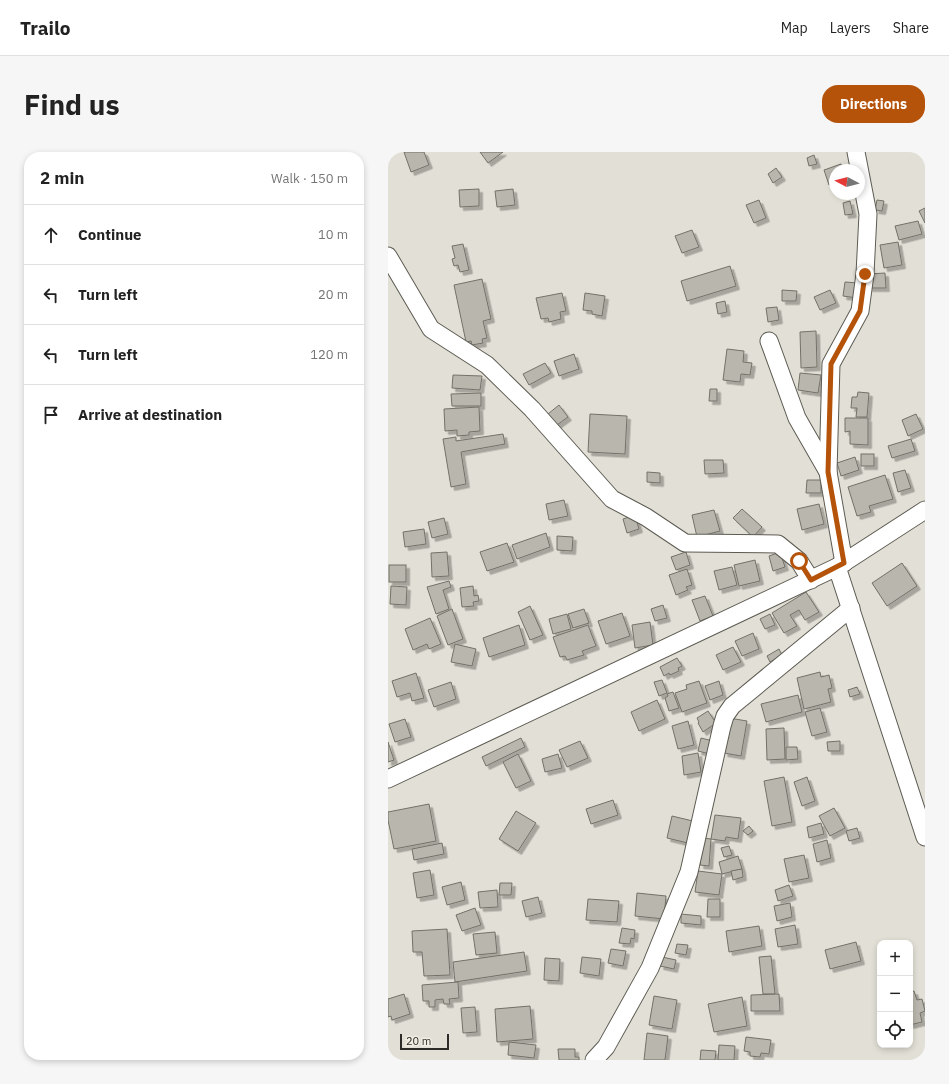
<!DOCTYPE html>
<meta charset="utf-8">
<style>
:root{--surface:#fff;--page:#f6f6f6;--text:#222;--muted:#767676;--line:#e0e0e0;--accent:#b45309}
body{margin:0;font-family:"IBM Plex Sans",sans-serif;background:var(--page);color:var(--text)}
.controls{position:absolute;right:12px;bottom:12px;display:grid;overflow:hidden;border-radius:8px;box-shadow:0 2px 6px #0003}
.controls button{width:36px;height:36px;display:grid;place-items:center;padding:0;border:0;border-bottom:1px solid var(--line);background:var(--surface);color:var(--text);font:20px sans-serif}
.compass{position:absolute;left:441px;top:12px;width:36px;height:36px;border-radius:50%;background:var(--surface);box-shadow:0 2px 6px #0003;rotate:277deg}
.scale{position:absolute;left:12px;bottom:10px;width:49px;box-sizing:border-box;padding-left:4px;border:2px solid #2c2b27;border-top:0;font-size:11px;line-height:14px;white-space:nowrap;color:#2c2b27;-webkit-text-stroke:3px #f0ede3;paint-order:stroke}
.stop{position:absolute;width:12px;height:12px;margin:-9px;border:3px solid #b45309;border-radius:50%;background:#fff}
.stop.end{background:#b45309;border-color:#fff;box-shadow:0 1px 4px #0008}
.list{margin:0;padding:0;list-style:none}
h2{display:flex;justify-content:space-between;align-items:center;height:52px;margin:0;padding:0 16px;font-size:17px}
h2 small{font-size:13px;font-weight:400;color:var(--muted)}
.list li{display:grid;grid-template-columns:26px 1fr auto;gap:12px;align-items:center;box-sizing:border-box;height:60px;padding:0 16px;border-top:1px solid var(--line)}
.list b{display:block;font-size:15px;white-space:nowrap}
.list em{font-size:13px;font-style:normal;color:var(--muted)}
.icon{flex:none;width:22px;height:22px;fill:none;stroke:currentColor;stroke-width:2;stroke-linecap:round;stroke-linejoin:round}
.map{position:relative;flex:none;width:537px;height:908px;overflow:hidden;border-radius:16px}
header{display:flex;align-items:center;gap:24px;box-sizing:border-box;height:56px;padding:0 20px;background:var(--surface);border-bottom:1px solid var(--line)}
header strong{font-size:19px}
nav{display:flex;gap:22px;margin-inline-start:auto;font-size:14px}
.intro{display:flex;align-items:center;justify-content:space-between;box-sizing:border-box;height:96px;padding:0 24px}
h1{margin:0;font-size:28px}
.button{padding:10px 18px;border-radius:16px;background:var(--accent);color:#fff;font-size:14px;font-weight:700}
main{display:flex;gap:24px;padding:0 24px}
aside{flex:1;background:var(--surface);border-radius:16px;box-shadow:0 2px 6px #0003}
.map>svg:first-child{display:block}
.building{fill:#b9b6ad;stroke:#737168;filter:url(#shadow)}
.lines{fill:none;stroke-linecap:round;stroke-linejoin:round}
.street-casing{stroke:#5d5b52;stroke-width:19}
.street{stroke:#fff;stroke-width:17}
.route{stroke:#b45309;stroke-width:5}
</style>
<header>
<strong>Trailo</strong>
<nav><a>Map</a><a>Layers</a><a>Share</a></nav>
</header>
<div class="intro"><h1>Find us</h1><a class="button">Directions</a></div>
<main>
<aside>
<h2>2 min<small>Walk · 150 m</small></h2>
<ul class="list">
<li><svg class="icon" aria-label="ahead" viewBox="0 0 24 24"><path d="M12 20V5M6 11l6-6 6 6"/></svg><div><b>Continue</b></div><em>10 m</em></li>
<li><svg class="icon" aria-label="left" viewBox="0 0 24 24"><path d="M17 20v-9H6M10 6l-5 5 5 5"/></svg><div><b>Turn left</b></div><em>20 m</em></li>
<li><svg class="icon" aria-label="left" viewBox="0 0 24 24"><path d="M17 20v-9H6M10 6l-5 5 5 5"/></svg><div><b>Turn left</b></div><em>120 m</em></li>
<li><svg class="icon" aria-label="arrive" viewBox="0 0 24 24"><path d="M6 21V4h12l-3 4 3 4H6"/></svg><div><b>Arrive at destination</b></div></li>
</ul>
</aside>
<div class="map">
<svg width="537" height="908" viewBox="0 0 537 908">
<defs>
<filter id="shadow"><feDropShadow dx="3.5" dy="3.5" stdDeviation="0" flood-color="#0004"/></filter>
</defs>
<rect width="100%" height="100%" fill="#e2e0d6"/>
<!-- building -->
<g class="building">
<path d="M16 0H36L41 13 23 20Z"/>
<path d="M92 0H115L100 11Z"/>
<path d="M426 3 429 12 421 14 419 6Z"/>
<path d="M453 12 455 18H447V31L441 33 436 18Z"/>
<path d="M388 16 394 25 385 31 380 22Z"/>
<path d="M91 37V54L72 55 71 38Z"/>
<path d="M125 37 127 53 109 55 107 39Z"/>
<path d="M371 48 378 66 366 71 358 53Z"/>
<path d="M489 48 496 49 494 59 487 58Z"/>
<path d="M462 49 465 62 457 63 455 51Z"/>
<path d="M537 56V71L531 59Z"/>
<path d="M530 69 534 82 511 88 507 74Z"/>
<path d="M304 78 311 95 294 101 287 84Z"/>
<path d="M510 90 514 113 496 116 492 93Z"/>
<path d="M75 92 81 118 72 120 70 113 66 114 64 107 67 106 64 94Z"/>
<path d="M342 114 348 134 299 149 293 129Z"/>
<path d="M497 121 498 136H481V122Z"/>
<path d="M94 127 103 167 95 169 99 186 94 187 95 191 84 193 83 189 78 190 66 133Z"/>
<path d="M457 130 471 131 469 146 455 144Z"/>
<path d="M394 138 409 139 408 149H394Z"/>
<path d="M442 138 448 151 432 158 426 145Z"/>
<path d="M174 141 178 159 172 160 173 167 161 170 160 166 153 167 148 146Z"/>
<path d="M197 141 217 144 214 164 204 162V159L195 158Z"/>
<path d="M337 149 339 160 330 162 328 151Z"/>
<path d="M389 155 391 168 380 170 378 156Z"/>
<path d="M428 179 429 215 413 216 412 180Z"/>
<path d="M339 197 356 199 355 210 364 211 362 223 353 222 352 230 335 228Z"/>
<path d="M186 202 191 217 171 224 166 209Z"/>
<path d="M157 211 163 221 141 233 135 222Z"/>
<path d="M412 221 433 223 430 241 410 238Z"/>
<path d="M65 223 94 224 92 238 64 236Z"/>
<path d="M322 237H329V249H321Z"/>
<path d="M470 240 481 241 479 265H468L469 256H463L464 245H469Z"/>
<path d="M93 241V254H64L63 242Z"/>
<path d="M171 253 180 265 169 273 160 262Z"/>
<path d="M91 255 92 279 81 280V283L69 284V278L57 279 56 257Z"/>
<path d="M202 262 239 264 237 302 200 300Z"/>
<path d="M528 262 535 277 520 284 514 268Z"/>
<path d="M457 266H480V293L462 292V279L457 280Z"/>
<path d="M115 282 117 292 73 300 78 332 63 335 55 287 68 285V289Z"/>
<path d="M523 287 527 299 504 306 500 294Z"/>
<rect x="473" y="302" width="13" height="12"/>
<path d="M467 305 471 318 453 324 449 311Z"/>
<path d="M316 308H335L336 321 317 322Z"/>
<path d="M517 318 523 336 510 340 505 321Z"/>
<path d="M259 320 272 321V331L259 330Z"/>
<path d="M497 323 505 347 481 354 483 360 469 364 460 335Z"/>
<path d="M419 328H433V341H418Z"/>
<path d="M176 348 180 364 161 368 158 352Z"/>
<path d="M431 352 436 372 414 378 409 357Z"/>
<path d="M354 357 374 375 365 385 345 366Z"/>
<path d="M326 358 332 379 309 385 304 363Z"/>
<path d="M247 363 251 377 239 381 235 367Z"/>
<path d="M56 366 60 382 44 386 40 370Z"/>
<path d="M36 377 38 392 17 395 15 380Z"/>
<path d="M158 381 162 395 129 407 124 393Z"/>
<path d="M169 384 185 385 184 399 169 398Z"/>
<path d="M119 391 126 410 99 419 92 400Z"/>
<path d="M59 400 61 424 44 425 43 401Z"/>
<path d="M298 400 302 413 288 418 283 405Z"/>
<path d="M392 400 397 415 385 419 381 404Z"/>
<path d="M367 408 372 429 351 434 346 413Z"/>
<path d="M514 411 529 434 499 454 484 431Z"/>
<rect x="1" y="413" width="17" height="17"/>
<path d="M344 415 349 433 331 438 326 419Z"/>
<path d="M299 417 304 433 298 435 300 438 288 443 281 423Z"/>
<path d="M61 429 63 435 55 438 61 457 48 462 39 435Z"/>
<path d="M3 434 19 435 18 453 2 452Z"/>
<path d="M85 434 86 444 90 443 91 449 85 450 86 454 74 455 72 436Z"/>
<path d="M418 440 431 460 417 468 411 458 402 463 409 474 396 481 384 461Z"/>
<path d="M317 444 325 464 312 469 304 448Z"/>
<path d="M275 453 279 466 267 469 263 457Z"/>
<path d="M142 454 155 483 142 488 130 460Z"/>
<path d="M64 457 75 487 60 493 49 464Z"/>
<path d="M196 457 201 471 185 476 180 462Z"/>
<path d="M234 461 242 484 218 492 210 469Z"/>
<path d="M179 462 183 477 165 482 161 467Z"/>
<path d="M382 462 387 473 377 477 372 467Z"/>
<path d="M42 466 53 492 41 497 39 492 25 498 17 477Z"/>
<path d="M262 470 265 493 247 496 244 473Z"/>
<path d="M131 473 137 493 101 505 95 486Z"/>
<path d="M200 473 208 494 194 499 196 503 179 508 177 504 172 505 165 485Z"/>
<path d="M365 481 371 497 354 504 347 489Z"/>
<path d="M67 492 88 497 84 514 63 510Z"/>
<path d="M345 495 353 510 335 518 328 503Z"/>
<path d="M391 497 394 503 382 510 379 504Z"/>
<path d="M289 506 294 514 290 516 291 519 282 523 281 521 276 524 272 515Z"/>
<path d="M432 520 433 525 441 523 444 536 440 537 443 550 416 557 409 526Z"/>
<path d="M28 521 36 546 24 549 22 541 9 545 4 529Z"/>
<path d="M274 528 279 541 271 544 266 530Z"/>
<path d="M311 529 319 551 294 560 287 541 299 537 298 533Z"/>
<path d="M331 529 335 543 322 548 317 534Z"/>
<path d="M63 530 68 547 46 555 40 538Z"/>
<path d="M469 535 472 542 462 545 460 538Z"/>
<path d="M285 540 291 556 281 559 277 546 280 544 279 542Z"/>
<path d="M410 543 414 560 378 570 373 552Z"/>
<path d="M269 548 277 567 251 579 243 560Z"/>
<path d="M432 556 439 580 424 584 417 560Z"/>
<path d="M320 559 328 571 315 580 310 571 311 570 309 566Z"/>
<path d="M341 566 359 569 353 604 336 601Z"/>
<path d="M17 567 23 585 7 590 1 572Z"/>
<path d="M300 569 306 593 290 597 284 574Z"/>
<path d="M396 576 397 607 379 608 378 577Z"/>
<path d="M133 586 137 595 98 614 94 605Z"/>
<path d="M313 586 325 589 322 602 310 599Z"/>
<path d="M192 589 200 606 179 615 171 598Z"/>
<path d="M452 589V599H440L439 590Z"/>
<path d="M0 590 6 608 0 610Z"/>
<path d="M398 595H409L410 607 398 608Z"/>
<path d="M310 601 313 620 296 623 294 604Z"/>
<path d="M130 602 143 629 128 636 115 610Z"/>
<path d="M170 602 174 616 157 620 154 607Z"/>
<path d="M396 625 404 670 384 674 376 629Z"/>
<path d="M419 625 427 649 414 654 406 630Z"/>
<path d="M225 648 230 663 203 672 198 657Z"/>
<path d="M41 652 48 689 6 697 0 668V660Z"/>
<path d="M446 656 457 676 442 684 431 664Z"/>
<path d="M128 659 148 671 130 699 111 687Z"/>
<path d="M327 663 353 666 350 687 338 685 337 689 323 687Z"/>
<path d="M284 664 309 670 304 692 279 686Z"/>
<path d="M433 671 436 682 421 686 419 675Z"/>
<path d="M361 674 365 679 360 683 355 679Z"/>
<path d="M469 676 472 686 461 689 458 679Z"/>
<path d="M315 686 323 687 321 714 312 713Z"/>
<path d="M439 688 443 706 429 710 425 692Z"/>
<path d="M54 691 56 702 26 708 24 697Z"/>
<path d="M341 694 344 703 336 705 333 696Z"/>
<path d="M416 703 421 726 401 730 396 707Z"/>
<path d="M350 704 354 717 334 722 331 710Z"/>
<path d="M354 717 355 725 345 728 343 719Z"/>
<path d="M42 718 46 743 29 746 25 721Z"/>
<path d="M310 719 334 722 331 743 307 740Z"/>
<path d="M73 730 77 748 59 753 54 735Z"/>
<path d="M112 731H124L123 743H111Z"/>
<path d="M401 733 405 744 390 749 387 738Z"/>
<path d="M109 738 110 755 92 756 90 740Z"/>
<path d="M249 741 278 744 276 767 247 764Z"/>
<path d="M150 745 154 761 138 765 134 749Z"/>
<path d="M200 747 231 749 229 770 198 768Z"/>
<path d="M320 747H332V765H319Z"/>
<path d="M402 751 404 765 389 769 386 754Z"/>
<path d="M87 756 93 773 74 779 68 763Z"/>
<path d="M293 762 313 764V773L293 771Z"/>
<path d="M407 773 410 792 390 795 387 777Z"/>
<path d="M371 774 374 794 341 800 338 779Z"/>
<path d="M234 776 247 778 246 787 243 786 242 792 231 791Z"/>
<path d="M59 777 62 823 36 824 34 800H25L24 779Z"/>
<path d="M107 780 109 801 88 803 85 782Z"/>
<path d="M468 790 473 809 442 817 437 798Z"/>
<path d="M289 792 300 793 298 803 287 801Z"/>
<path d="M223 797 238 799 235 814 220 811Z"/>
<path d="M136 800 139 819 67 830 65 810Z"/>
<path d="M383 804 387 842H375L371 805Z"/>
<path d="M194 805 213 807 211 824 192 821Z"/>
<path d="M274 805 288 808 286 817 272 814Z"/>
<path d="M157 806 172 807 171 829 156 828Z"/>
<path d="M70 830 71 846 61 847 62 852H56L55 847 47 848V855H41V849H35L34 833Z"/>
<path d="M526 839 529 848 534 847 537 859 532 861 534 870 522 873V840Z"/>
<path d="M16 842 22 862 4 868 3 864 0 865V847Z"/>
<path d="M391 842 392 859H363V843Z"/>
<path d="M266 844 289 848 284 877 261 873Z"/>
<path d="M354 845 359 874 326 880 320 852Z"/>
<path d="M142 854 145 887 109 890 107 857Z"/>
<path d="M87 855 89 880 75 881 73 856Z"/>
<path d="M259 881 280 884 277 908H256Z"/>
<path d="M358 885 383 888 381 902 373 901 372 905 362 904V900L356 899Z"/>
<path d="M121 890 148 893 146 906 120 903Z"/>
<path d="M331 893 347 894 346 908H330Z"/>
<path d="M170 897H187V905H191V908H171Z"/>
<path d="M313 898 328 899 327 908H312Z"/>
</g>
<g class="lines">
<defs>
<g id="street">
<path d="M0 104 43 177 99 213 144 257 224 347 258 365 297 391 390 392 411 409 423 428"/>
<path d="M381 189 409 266 440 320"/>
<path d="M456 411 440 320 443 212 472 159 477 122 480 62 468 0"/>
<path d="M449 415 537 685"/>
<path d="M0 627 449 415 537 358"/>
<path d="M206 908 218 895 262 816 301 720 334 574 337 564 344 554 463 456"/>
</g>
</defs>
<!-- street casing -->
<use href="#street" class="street-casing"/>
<!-- street -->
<use href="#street" class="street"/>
</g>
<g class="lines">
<!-- route -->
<path class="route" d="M411 409 423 428 456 411 440 320 443 212 472 159 477 122"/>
</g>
</svg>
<div class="controls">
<button>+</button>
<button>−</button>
<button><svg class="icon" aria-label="locate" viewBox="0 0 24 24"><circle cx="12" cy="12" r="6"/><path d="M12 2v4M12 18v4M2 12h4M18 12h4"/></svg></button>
</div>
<svg class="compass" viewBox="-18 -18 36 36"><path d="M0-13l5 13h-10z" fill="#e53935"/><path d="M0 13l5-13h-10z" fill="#767676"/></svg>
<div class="scale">20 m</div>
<div class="stop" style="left:411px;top:409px"></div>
<div class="stop end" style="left:477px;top:122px"></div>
</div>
</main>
